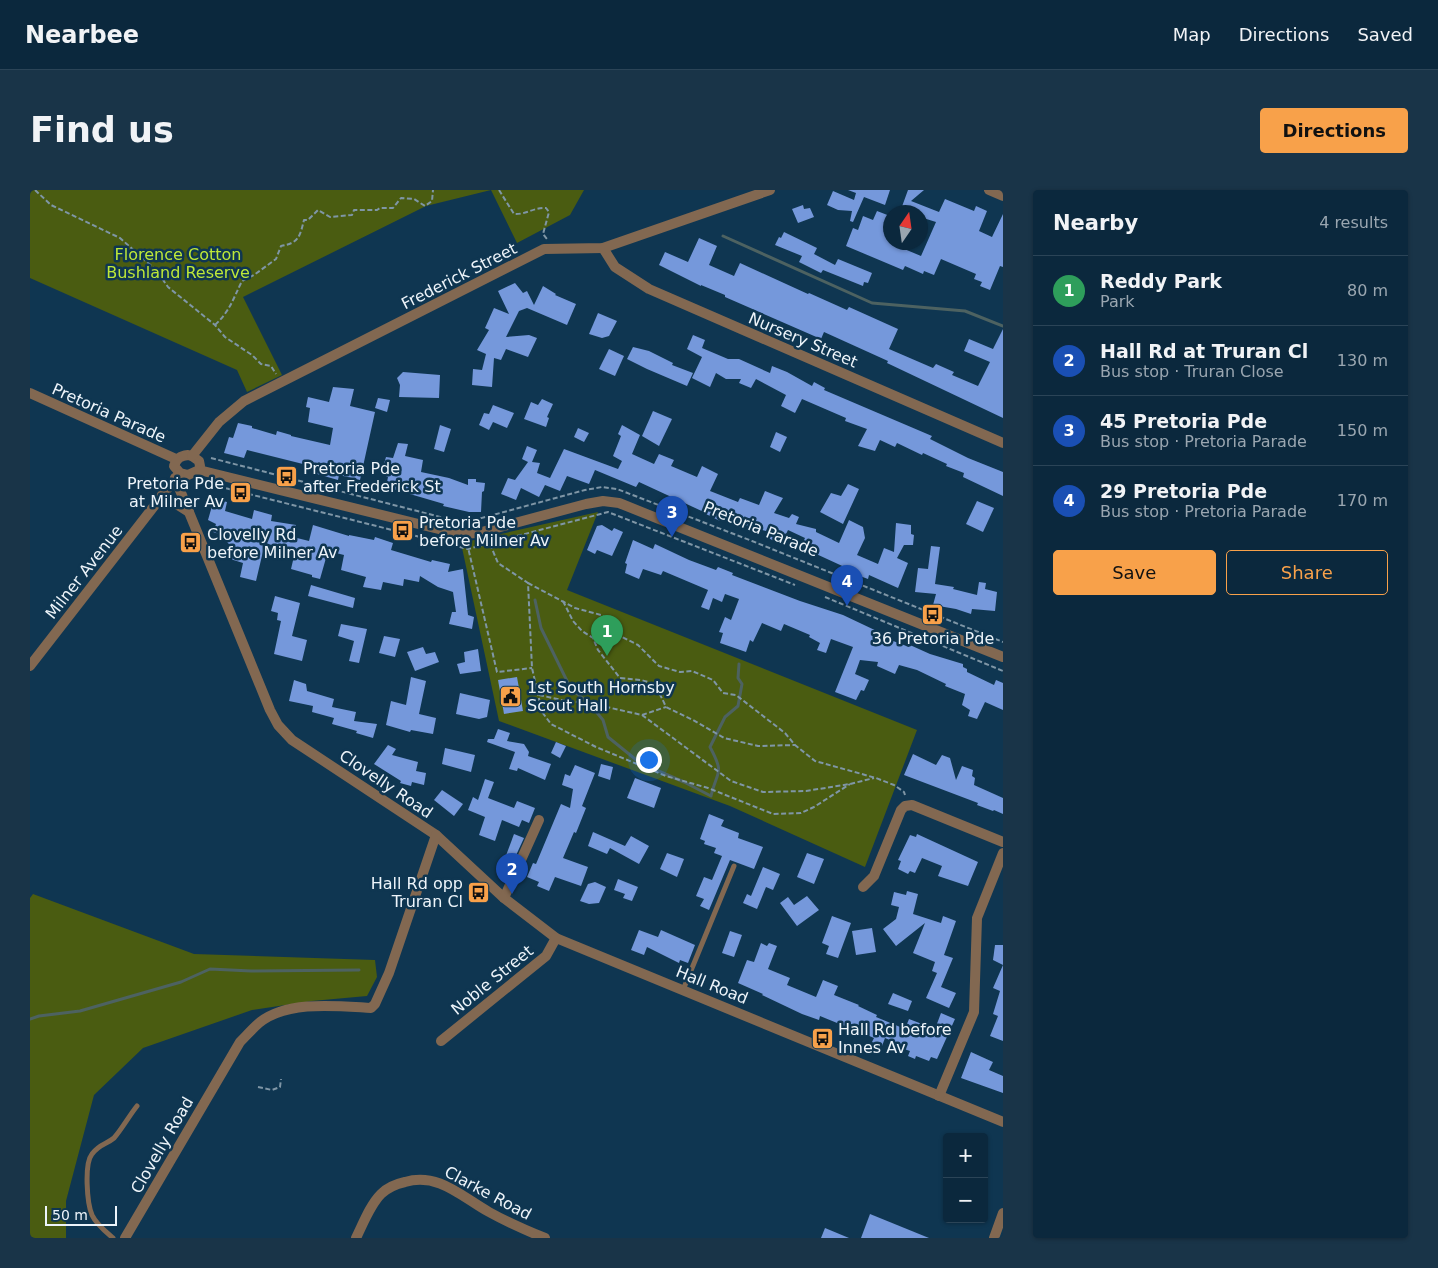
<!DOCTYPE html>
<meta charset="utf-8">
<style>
:root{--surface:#0b283d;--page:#193448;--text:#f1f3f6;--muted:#9aa6b0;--line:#2b4457;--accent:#f8a14a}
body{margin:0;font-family:"DejaVu Sans",sans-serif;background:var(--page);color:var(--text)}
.controls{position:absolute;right:15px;bottom:15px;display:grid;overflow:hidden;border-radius:5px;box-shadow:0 1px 4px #0004}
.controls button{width:45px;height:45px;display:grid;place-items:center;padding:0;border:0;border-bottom:1px solid var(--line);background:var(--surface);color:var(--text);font:25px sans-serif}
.compass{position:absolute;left:853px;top:15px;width:45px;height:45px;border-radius:50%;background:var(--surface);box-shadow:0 1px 4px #0004;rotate:13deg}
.scale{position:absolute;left:15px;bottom:12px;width:72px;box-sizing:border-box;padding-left:5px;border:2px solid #edf4fa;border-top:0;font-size:14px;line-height:18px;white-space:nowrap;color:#edf4fa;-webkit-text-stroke:4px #0f3651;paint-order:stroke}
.you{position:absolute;left:618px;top:569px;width:18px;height:18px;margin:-12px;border:4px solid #fff;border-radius:50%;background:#1a73e8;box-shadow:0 0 0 8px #1a73e833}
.badge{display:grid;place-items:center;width:32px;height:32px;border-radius:50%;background:var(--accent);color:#fff;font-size:16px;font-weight:700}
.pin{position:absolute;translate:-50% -41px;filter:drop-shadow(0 1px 2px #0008)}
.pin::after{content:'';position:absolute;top:26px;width:18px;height:15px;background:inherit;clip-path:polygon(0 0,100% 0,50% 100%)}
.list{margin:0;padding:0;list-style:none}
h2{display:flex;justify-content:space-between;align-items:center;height:65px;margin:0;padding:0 20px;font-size:21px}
h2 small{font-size:16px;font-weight:400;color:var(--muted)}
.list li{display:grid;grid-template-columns:32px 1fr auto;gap:15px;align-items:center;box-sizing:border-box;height:70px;padding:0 20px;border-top:1px solid var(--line)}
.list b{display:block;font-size:19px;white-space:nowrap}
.list p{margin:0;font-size:16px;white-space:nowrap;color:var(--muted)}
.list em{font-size:16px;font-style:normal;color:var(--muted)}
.actions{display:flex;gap:10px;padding:15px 20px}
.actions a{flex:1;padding:11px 0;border:1px solid var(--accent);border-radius:5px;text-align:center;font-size:18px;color:var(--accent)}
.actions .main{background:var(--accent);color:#111}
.map{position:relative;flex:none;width:973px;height:1048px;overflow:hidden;border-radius:5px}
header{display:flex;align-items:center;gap:30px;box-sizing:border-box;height:70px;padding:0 25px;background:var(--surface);border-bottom:1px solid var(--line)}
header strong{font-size:24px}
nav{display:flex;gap:28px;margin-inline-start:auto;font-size:18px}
.intro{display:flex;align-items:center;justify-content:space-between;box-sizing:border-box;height:120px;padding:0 30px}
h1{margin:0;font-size:35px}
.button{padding:12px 22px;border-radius:5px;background:var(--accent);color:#111;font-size:18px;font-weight:700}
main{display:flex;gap:30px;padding:0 30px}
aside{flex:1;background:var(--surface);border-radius:5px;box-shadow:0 1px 4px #0004}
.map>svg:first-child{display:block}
.green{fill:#4a5c11}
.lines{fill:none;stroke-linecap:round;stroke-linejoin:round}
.stream{stroke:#4d6261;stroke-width:3}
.building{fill:#7598db}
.path{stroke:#7f96a6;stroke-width:2;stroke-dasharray:5 2.5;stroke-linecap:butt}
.lane{stroke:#826851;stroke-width:5}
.street{stroke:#826851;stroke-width:10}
.labels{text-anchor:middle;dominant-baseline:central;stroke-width:5;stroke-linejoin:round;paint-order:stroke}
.park-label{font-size:16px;fill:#bee838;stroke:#0f3651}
.street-label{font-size:16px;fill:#edf4fa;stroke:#0f3651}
.poi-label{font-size:16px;fill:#edf4fa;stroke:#0f3651;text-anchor:start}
</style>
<header>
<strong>Nearbee</strong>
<nav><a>Map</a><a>Directions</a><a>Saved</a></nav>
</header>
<div class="intro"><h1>Find us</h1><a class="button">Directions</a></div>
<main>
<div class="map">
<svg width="973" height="1048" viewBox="0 0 973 1048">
<rect width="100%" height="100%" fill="#0f3651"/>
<!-- green -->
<g class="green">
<path d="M0 0H554L540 25 487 53 461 0 396 16 213 107 252 185 217 202 207 180 0 88Z"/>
<path d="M568 322 537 400 887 540 835 677 700 616 469 531 431 353Z"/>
<path d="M3 704 164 764 345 770 347 787 337 806 282 811 222 820 113 858 64 905 36 1011V1048H0V708Z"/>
</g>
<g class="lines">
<!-- stream -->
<g class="stream">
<path d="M693 46 842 113 935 121 973 136"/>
<path d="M505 410 511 438 541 499 559 513 573 530 578 547 610 573 654 592 681 606C687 580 695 585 680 557L695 527 708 516 712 494 708 488 709 474"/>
<path d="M0 829 9 826 50 821 151 792 180 779 221 781 329 780"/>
</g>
</g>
<!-- building -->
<g class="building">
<path d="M818 0H860L855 15 834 7 823 32 820 31 822 21 808 20 797 15 803 1 824 10 826 3Z"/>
<path d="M878 0H894L881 11 909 22 915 9 944 21 946 16 957 21 949 41 962 47 973 24V77L970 76 960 100 950 96 952 92 944 89 946 84 911 69 904 85 894 81 893 84 875 76 873 80 816 56 823 38 828 40 833 26 843 30 847 21 860 26V53L891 66 906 32 890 27V22H870Z"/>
<path d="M773 15 774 19 780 18 784 27 768 33 762 19Z"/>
<path d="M754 42 787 58 784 64 805 75 808 69 842 83 838 93 834 92 833 96 793 80 791 83 769 72 772 66 745 55 749 47 751 48Z"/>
<path d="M669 48 687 56 679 75 704 86 710 73 778 104 779 103 817 120 819 117 868 139 859 159 903 178 906 174 924 182 922 185 948 196 960 172 934 161 939 149 963 159 973 139V228L857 173 858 171 794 142 791 149 695 107V105L671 95V96L629 75 635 62 658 72Z"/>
<path d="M485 93 493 103 497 101 504 115 513 96 526 104 525 105 546 114 537 135 497 118 489 121 476 147 499 145 507 148 498 167 476 159 471 170 464 168 462 197 442 195 443 179 452 180 456 164 447 160 459 140 455 138 464 118 479 124 468 101Z"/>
<path d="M568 123 587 131 579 146 572 148 559 144Z"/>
<path d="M663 145 675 150 672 158 698 169H709L740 183 742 176 757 182 782 196 784 192 795 198 794 200 902 246 900 249 938 268 973 282V306L933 287 934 283 916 276 917 274 893 263 892 265 867 253 865 257 850 250 845 261 828 256 837 239 815 231 816 228 772 209 765 223 751 216 756 205 726 189 721 198 709 193 711 189H696L686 183 680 197 662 188 672 167 657 159Z"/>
<path d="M603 157 619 161 643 173 642 175 663 183 657 196 617 179 597 169Z"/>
<path d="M579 159 594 166 585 186 569 179Z"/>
<path d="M373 182 410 185 409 208 369 207 370 195 367 188Z"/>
<path d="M303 197 324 199 320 216 345 222 330 290 309 285 308 290 287 284 289 278 217 260 214 268 194 263 199 247 203 248 208 233 222 236V238L246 245 247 241 261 245V246L300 255 303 238 278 232 280 218 276 217 278 207 299 212Z"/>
<path d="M348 208 360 210 357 222 345 218Z"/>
<path d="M512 209 523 214 517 227 519 228 516 237 494 229 501 212 508 215Z"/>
<path d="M463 215 484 223 477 238 463 232 459 240 449 235 454 223 459 224Z"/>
<path d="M623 221 642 229 629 256 612 246Z"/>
<path d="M410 235 421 239 414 262 404 259Z"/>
<path d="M592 235 610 245 602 264 624 274 629 264 644 270 641 276 667 287 672 276 688 284 680 301 708 312 710 308 729 315 735 301 745 305 753 308 744 323 759 328 762 324 769 327 766 334 786 339V342L809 353 819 330 833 337 835 348 827 365 848 374 854 358 864 362 866 333 881 335V344L884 345 883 355H874L867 368 878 373 868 398 839 385 838 389 819 382 821 380 771 357 775 348 758 340 751 354 738 348 740 342 728 339 727 340 714 335 713 339 691 328 690 331 676 324V323L609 292 606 297 565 280 559 294 537 286 530 301 515 295 509 307 491 298 486 310 471 304 478 288 485 290 498 272 492 269 497 256 507 260 502 272 510 273 507 283 520 288 534 259 588 279 592 271 583 266 591 246 588 244Z"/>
<path d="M548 238 559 243 554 252 544 247Z"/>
<path d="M746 242 757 247 750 262 740 257Z"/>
<path d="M368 253 378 254 375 266 393 270 391 282 419 288 438 295V289H446V292L455 293 454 301 452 302 451 322H439L413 316 414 314 356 297 358 287 351 284 356 267 363 268Z"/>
<path d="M818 294 829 299 813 334 790 322 801 303 811 306Z"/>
<path d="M184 309 197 312 195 321 222 329 224 320 242 325 241 331 266 335 263 347 279 351 283 335 319 346V345L344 350 345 347 363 353 361 360 401 372 402 370 420 374 418 382 433 379 438 425 444 427 442 439 419 434 422 422H426L423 402 408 397 390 386 389 392 374 389 373 396 353 392 351 400 333 397 336 387 311 380 314 365 298 361 290 389 282 387V385L261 379 265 362 235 353 226 391 210 387 213 373 197 368 200 355 195 350 196 346 183 342 186 334 178 330Z"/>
<path d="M947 311 964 318 953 342 936 334Z"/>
<path d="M572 335 582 341 584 338 593 342 582 366 567 360 565 364 557 360 567 336Z"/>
<path d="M603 350 623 359 625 354 659 370 686 380 688 377 703 383 702 385 770 411 813 425 851 443 850 446 879 457 880 455 900 464 933 474V477L937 479V482L964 495 966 490 973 493V520L955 512 947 529 938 526 940 520 932 515 935 504 915 496 916 494 887 480 869 475 865 484 847 476 848 472 830 470 825 484 839 490 834 501 831 500 826 510 805 502 823 457 801 449 796 463 787 460 790 453 779 447 780 445 754 434 751 441 732 433 723 452 720 450 716 462 690 453 693 443 689 442 695 427 701 430 709 409 695 404 692 412 683 408 679 420 671 417 678 400 633 381 631 385 613 379 609 389 595 383 597 374 595 373Z"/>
<path d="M901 356 910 357 905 394 924 397 923 399 947 405 949 392 956 393 955 399 967 402 965 421 942 419 941 424 926 419 903 415 906 404 885 402 888 378 898 379Z"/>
<path d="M281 395 325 408 323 418 278 406Z"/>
<path d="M245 406 270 413 262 446 277 450 272 471 244 464 251 431 247 430 248 423 241 421Z"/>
<path d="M311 434 337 439 329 473 319 471 324 451 308 446Z"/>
<path d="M354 446 370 449 365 467 349 463Z"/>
<path d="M393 457 396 464 405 462 409 472 385 481 377 462Z"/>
<path d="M448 459 451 481 430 484 427 474 435 472 434 462Z"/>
<path d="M381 487 396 491 389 524 406 528 403 544 381 540 380 542 356 535 361 511 376 515Z"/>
<path d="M487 487 493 521 474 524 468 490Z"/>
<path d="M264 490 276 494 277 501 304 509 302 517 326 522 324 531 347 534 343 548 326 543 327 541 302 534 304 528 282 522 283 516 259 511Z"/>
<path d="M430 503 460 510 457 527 449 529 426 524Z"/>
<path d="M468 539 480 543 477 551 494 554 499 562 498 566 521 574 515 590 488 578 487 581 479 579 485 562 457 552 458 549H464Z"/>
<path d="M526 552 536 556 530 568 521 563Z"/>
<path d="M358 555 366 559 362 565 388 572 386 581 396 583 394 595 382 592 381 596 370 593 371 591 344 574Z"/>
<path d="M415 558 445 565 441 582 412 574Z"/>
<path d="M883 564 906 575 912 565 920 568 926 590 932 576 943 580 942 586 945 588 944 595 973 608V624L964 620 963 621 947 615 948 613 874 585Z"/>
<path d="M571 574 583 577 580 590 568 586Z"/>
<path d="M545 575 565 583 552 616 556 618 546 643 544 642 533 668 558 677 551 696 525 687 519 701 507 696 509 692 497 687 503 673 506 674 531 614 540 618 543 599 532 595 535 584 540 586Z"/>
<path d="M605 588 631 598 624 618 597 608Z"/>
<path d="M455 589 464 592 458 608 484 618 487 611 505 618 499 633 492 630 489 637 472 630 465 651 449 645 455 627 438 620 443 607 448 610Z"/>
<path d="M412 600 433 614 424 626 404 610Z"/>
<path d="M679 624 694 630 691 636 709 643 708 648 733 657 724 679 700 670 679 720 670 716 674 709 666 706 674 687 682 690 692 666 684 663 686 658 674 654 675 651 670 649Z"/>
<path d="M563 642 595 656 601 646 619 656 609 674 580 658 577 664 558 656Z"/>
<path d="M484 644 494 648 482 674 474 671Z"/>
<path d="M887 644 948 672 938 696 908 686 912 676 892 668 885 683 880 681 878 684 868 679 871 671 868 670 880 645 886 647Z"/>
<path d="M637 663 654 669 647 687 630 679Z"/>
<path d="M777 663 794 669 784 694 767 687Z"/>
<path d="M733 677 750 684 743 700 736 697 727 719 713 713 717 704 721 706Z"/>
<path d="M588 689 608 697 602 711 593 708 595 704 584 700Z"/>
<path d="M565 692 576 697 569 713 559 714 550 711 558 694Z"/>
<path d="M877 701 888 704 883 724 911 733 913 726 926 731 914 765 923 768 911 797 926 803 919 818 896 808 907 783 902 781 905 772 883 763 895 733 866 756 853 739 866 729 869 717 861 715 864 702 876 705Z"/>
<path d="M777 706 789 720 767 736 750 713 758 707 764 715Z"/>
<path d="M802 726 821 733 808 768 796 764 799 756 792 753Z"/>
<path d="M842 738 846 762 826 765 822 741Z"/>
<path d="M609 740 628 747 631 740 665 755 658 773 650 770 649 773 617 757 614 765 601 760Z"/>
<path d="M700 741 712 745 704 767 692 763Z"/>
<path d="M731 753 737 756 739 753 747 756 738 779 760 788 757 795 786 807 793 790 808 796 804 805 829 815 828 816 847 825 846 827 875 839 879 829 905 839 911 823 925 829 907 869 901 867 899 871 886 866 885 869 878 866 880 861 868 857 869 854 855 848 852 856 842 852 844 848 830 842 828 845 811 838 812 835 790 826 789 830 772 824 732 805 733 804 708 793 717 770 724 772Z"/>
<path d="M965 755H973V775L963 770Z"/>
<path d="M973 775V851L960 846 968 826 963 824 970 801 963 798Z"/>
<path d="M863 803 882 811 878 821 858 814Z"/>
<path d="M941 862 963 872 959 880 973 886V903L931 888Z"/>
<path d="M840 1024 899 1048H831Z"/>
<path d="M795 1038 819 1048H791Z"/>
</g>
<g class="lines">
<!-- path -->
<g class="path">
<path d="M5 0 21 15 90 48 126 80 138 97 185 135 195 147 222 165 231 174 241 176 246 184"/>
<path d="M469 0 484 24C495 25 505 17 516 18L519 22 513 44 517 49"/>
<path d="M185 135C200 121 203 109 212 91L224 85 246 69 251 56C269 53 270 46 274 30H278L288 20 300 27 322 25 324 20H347L350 18H363L371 8 384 9 395 16 402 11 403 0"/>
<path d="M181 268 426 331 448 329 555 300 572 297 587 299 722 351 973 452"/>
<path d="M167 291 438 359 578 322 765 395"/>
<path d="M437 353 467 482 502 478"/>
<path d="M460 354 468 373 498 393 502 478 512 522 521 534 566 557 636 586 678 598 743 624 771 623 784 617 820 594"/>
<path d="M498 393 545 418 571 425 585 435 590 446 608 455 629 476 650 482 662 481 683 490 693 503 706 505 755 543 765 555 785 571 846 588 864 595 874 602 875 605"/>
<path d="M795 407 973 481"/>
<path d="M533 411 543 431 552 441 563 448 568 460 590 488C620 491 623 488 636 517L663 530 694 548 728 556 765 555"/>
<path d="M509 505 536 511 559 513 612 525 701 591 733 602 776 601 820 594 844 588"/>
<path d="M612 525 636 517"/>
<path d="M228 897 242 900 250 897 251 889"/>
</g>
<!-- lane -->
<g class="lane">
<path d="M653 800 704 676"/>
<path d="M83 1048C76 1042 66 1034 62 1025 57 1013 54 974 62 964 69 954 77 954 84 948 92 939 99 926 107 916"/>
</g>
<!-- street -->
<g class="street">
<path d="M959 0 973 6"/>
<path d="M573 58 585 77 619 99 973 253"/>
<path d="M0 203 146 269"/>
<path d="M158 265 162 266 169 271 170 276 169 280 158 285 150 283 144 276C147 268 150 266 158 265Z"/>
<path d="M162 266 189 232 214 211 514 59 573 58 740 0"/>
<path d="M169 280 429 344 448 343 556 314 573 311 589 313 973 467"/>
<path d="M145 288 240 520 248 535 262 550 406 645 474 708 526 748 973 932"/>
<path d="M132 305 159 322"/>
<path d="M0 476 149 284"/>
<path d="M833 697 844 686 871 620 875 616 882 615 973 652"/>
<path d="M474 708 509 630"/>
<path d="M411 851 516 766 526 748"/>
<path d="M909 906 944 822 947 728 973 663"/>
<path d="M95 1048 210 852C216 846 222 839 229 833 257 810 307 816 341 818L345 814 359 783 406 645"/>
<path d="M326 1048C333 1034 340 1015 351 1004 357 998 366 994 375 992 408 982 432 1007 459 1022 477 1032 495 1040 515 1048"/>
<path d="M964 1048 973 1023"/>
</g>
</g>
<!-- icons -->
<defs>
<symbol id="bus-square" viewBox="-11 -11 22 22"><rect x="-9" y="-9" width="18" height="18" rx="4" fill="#f8a14a" stroke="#0f3651"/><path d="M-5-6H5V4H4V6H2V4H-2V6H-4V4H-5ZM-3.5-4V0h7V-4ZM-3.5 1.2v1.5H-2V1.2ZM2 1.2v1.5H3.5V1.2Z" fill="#111"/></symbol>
<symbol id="civic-square" viewBox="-11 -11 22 22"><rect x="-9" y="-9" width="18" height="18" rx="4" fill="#f8a14a" stroke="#0f3651"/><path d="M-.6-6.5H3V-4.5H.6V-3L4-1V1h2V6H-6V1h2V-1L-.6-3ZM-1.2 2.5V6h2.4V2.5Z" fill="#111"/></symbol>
</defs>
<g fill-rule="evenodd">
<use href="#bus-square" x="244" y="274" width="25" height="25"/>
<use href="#bus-square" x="198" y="290" width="25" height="25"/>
<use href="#bus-square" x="360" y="328" width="25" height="25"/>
<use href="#bus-square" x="148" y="340" width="25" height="25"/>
<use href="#bus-square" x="890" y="412" width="25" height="25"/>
<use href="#civic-square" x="468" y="494" width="25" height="25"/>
<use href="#bus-square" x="436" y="690" width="25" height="25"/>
<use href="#bus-square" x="780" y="836" width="25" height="25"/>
</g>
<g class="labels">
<!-- park labels -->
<g class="park-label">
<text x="148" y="64">Florence Cotton<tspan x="148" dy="18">Bushland Reserve</tspan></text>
</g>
<!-- street labels -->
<g class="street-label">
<text transform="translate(429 86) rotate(-27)">Frederick Street</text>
<text transform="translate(773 150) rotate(23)">Nursery Street</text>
<text transform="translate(79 223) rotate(24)">Pretoria Parade</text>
<text transform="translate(731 339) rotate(22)">Pretoria Parade</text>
<text transform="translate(54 382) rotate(-52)">Milner Avenue</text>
<text transform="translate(356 594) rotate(34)">Clovelly Road</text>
<text transform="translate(462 790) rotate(-39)">Noble Street</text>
<text transform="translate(682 795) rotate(22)">Hall Road</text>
<text transform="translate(132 955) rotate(-60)">Clovelly Road</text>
<text transform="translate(458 1003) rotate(28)">Clarke Road</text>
</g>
<!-- poi labels -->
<g class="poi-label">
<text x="273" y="278">Pretoria Pde<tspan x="273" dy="18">after Frederick St</tspan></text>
<text x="194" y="293" text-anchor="end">Pretoria Pde<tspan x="194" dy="18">at Milner Av</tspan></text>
<text x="389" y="332">Pretoria Pde<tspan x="389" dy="18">before Milner Av</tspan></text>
<text x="177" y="344">Clovelly Rd<tspan x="177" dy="18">before Milner Av</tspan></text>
<text x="903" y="448" text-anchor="middle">36 Pretoria Pde</text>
<text x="497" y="497">1st South Hornsby<tspan x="497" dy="18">Scout Hall</tspan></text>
<text x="433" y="693" text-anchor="end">Hall Rd opp<tspan x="433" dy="18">Truran Cl</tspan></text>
<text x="808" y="839">Hall Rd before<tspan x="808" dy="18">Innes Av</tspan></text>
</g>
</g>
</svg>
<div class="controls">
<button>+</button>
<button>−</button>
</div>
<svg class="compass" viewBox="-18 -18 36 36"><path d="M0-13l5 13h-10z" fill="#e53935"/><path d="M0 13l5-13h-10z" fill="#9aa6b0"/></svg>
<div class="scale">50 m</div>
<div class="you"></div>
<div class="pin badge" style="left:577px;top:466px;background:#2e9e5b">1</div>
<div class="pin badge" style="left:482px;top:704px;background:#1a4fb4">2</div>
<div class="pin badge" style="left:642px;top:347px;background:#1a4fb4">3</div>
<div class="pin badge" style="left:817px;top:416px;background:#1a4fb4">4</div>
</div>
<aside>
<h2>Nearby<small>4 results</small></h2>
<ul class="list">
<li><span class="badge" style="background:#2e9e5b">1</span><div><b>Reddy Park</b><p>Park</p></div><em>80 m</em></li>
<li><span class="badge" style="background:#1a4fb4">2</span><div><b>Hall Rd at Truran Cl</b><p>Bus stop · Truran Close</p></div><em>130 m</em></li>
<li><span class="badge" style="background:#1a4fb4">3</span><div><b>45 Pretoria Pde</b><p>Bus stop · Pretoria Parade</p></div><em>150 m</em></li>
<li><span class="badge" style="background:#1a4fb4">4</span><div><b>29 Pretoria Pde</b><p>Bus stop · Pretoria Parade</p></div><em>170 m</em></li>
</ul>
<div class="actions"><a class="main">Save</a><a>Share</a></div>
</aside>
</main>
